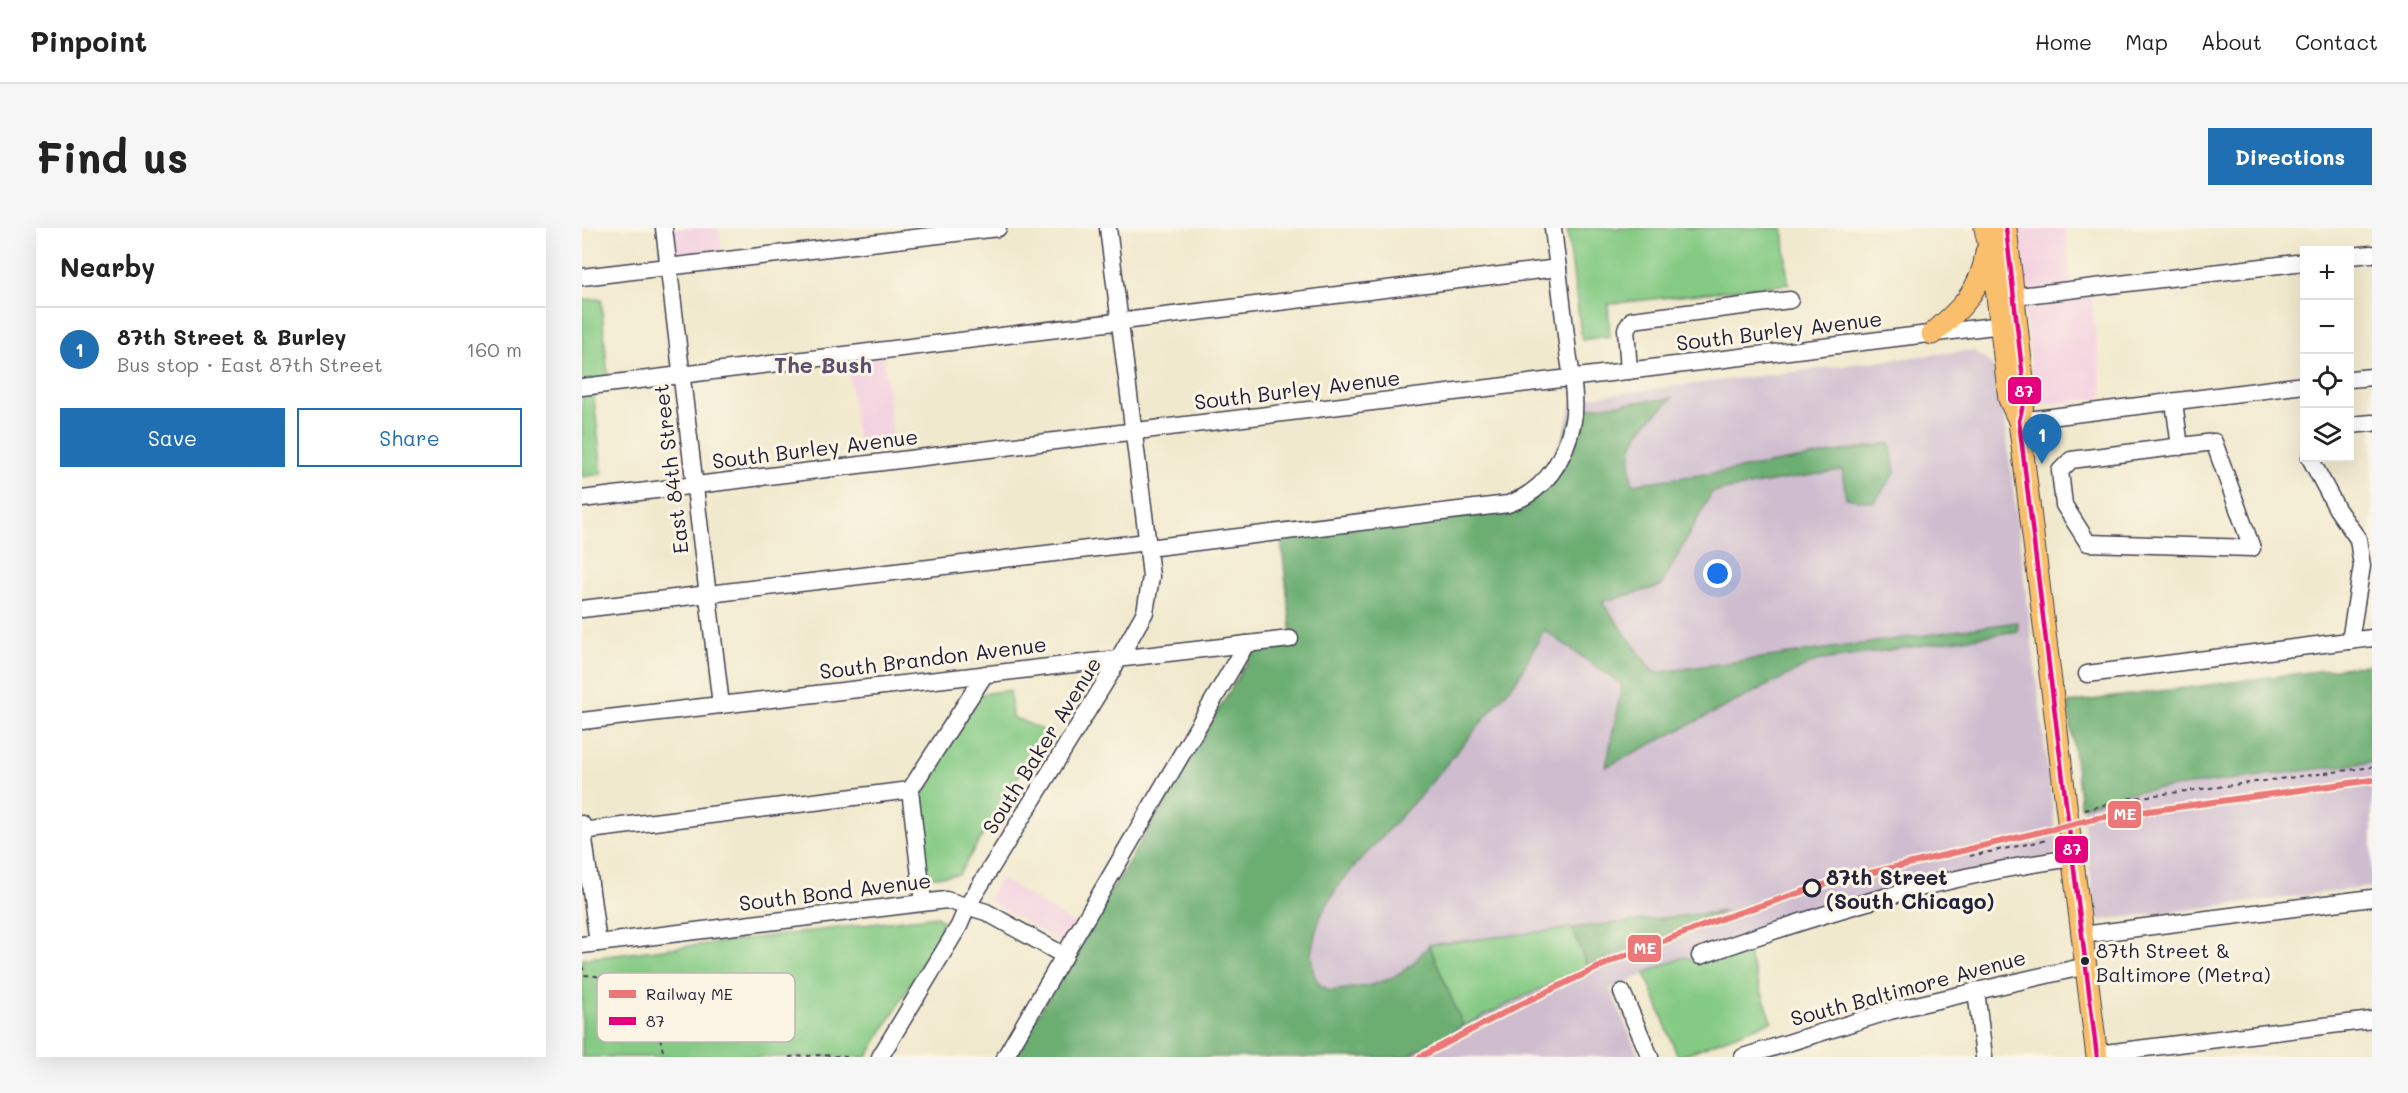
<!DOCTYPE html>
<meta charset="utf-8">
<style>
:root{--surface:#fff;--page:#f6f6f6;--text:#222;--muted:#767676;--line:#e0e0e0;--accent:#1f6fb2}
body{margin:0;font-family:Mali,sans-serif;background:var(--page);color:var(--text)}
.controls{position:absolute;right:18px;top:18px;display:grid;overflow:hidden;border-radius:0px;box-shadow:0 6px 24px #0002}
.controls button{width:54px;height:54px;display:grid;place-items:center;padding:0;border:0;border-bottom:2px solid var(--line);background:var(--surface);color:var(--text);font:30px sans-serif}
.you{position:absolute;left:1136px;top:346px;width:21px;height:21px;margin:-15px;border:4px solid #fff;border-radius:50%;background:#1a73e8;box-shadow:0 0 0 9px #1a73e833}
.badge{display:grid;place-items:center;width:39px;height:39px;border-radius:50%;background:var(--accent);color:#fff;font-size:20px;font-weight:700}
.pin{position:absolute;translate:-50% -50px;filter:drop-shadow(0 2px 3px #0008)}
.pin::after{content:'';position:absolute;top:32px;width:21px;height:18px;background:inherit;clip-path:polygon(0 0,100% 0,50% 100%)}
.list{margin:0;padding:0;list-style:none}
h2{display:flex;justify-content:space-between;align-items:center;height:78px;margin:0;padding:0 24px;font-size:26px}
h2 small{font-size:20px;font-weight:400;color:var(--muted)}
.list li{display:grid;grid-template-columns:39px 1fr auto;gap:18px;align-items:center;box-sizing:border-box;height:84px;padding:0 24px;border-top:2px solid var(--line)}
.list b{display:block;font-size:22px;white-space:nowrap}
.list p{margin:0;font-size:20px;white-space:nowrap;color:var(--muted)}
.list em{font-size:20px;font-style:normal;color:var(--muted)}
.actions{display:flex;gap:12px;padding:18px 24px}
.actions a{flex:1;padding:14px 0;border:2px solid var(--accent);border-radius:0px;text-align:center;font-size:21px;color:var(--accent)}
.actions .main{background:var(--accent);color:#fff}
.icon{flex:none;width:33px;height:33px;fill:none;stroke:currentColor;stroke-width:2;stroke-linecap:round;stroke-linejoin:round}
.map{position:relative;flex:none;width:1790px;height:829px;overflow:hidden;border-radius:0px}
header{display:flex;align-items:center;gap:36px;box-sizing:border-box;height:84px;padding:0 30px;background:var(--surface);border-bottom:2px solid var(--line)}
header strong{font-size:28px}
nav{display:flex;gap:33px;margin-inline-start:auto;font-size:21px}
.intro{display:flex;align-items:center;justify-content:space-between;box-sizing:border-box;height:144px;padding:0 36px}
h1{margin:0;font-size:42px}
.button{padding:15px 27px;border-radius:0px;background:var(--accent);color:#fff;font-size:21px;font-weight:700}
main{display:flex;gap:36px;padding:0 36px}
aside{flex:1;background:var(--surface);border-radius:0px;box-shadow:0 6px 24px #0002}
.map>svg:first-child{display:block}
.built{fill:#f3cfe0}
.industrial{fill:#cfbdcf}
.green{fill:#85ca84;stroke:#547660;stroke-width:1.5}
.forest{fill:#6cae72;stroke:#476856;stroke-width:1.5}
.lines{fill:none;stroke-linecap:round;stroke-linejoin:round}
.minor-casing{stroke:#414051;stroke-width:19}
.major-casing{stroke:#414051;stroke-width:23}
.path{stroke:#414051;stroke-width:2;stroke-dasharray:4.5 4.5;stroke-linecap:butt}
.minor{stroke:#fff;stroke-width:16}
.major{stroke:#f9bf6d;stroke-width:21}
.bus-1-casing{stroke:#fcf5e5;stroke-width:9}
.bus-1{stroke:#e5007d;stroke-width:4.5}
.rail-1-casing{stroke:#fcf5e5;stroke-width:10}
.rail-1{stroke:#eb7778;stroke-width:6}
.stop-dot{fill:#fcf5e5;stroke:#22223b;stroke-width:3}
.bus-dot{fill:#22223b;stroke:#fcf5e5;stroke-width:2}
.labels{text-anchor:middle;dominant-baseline:central;stroke-width:6;stroke-linejoin:round;paint-order:stroke}
.bus-label{font-size:20px;fill:#22223b;stroke:#fcf5e5;text-anchor:start}
.street-label{font-size:21px;fill:#22223b;stroke:#fcf5e5}
.stop-label{font-size:21px;font-weight:bold;fill:#22223b;stroke:#fcf5e5;text-anchor:start}
.neighbourhood-label{font-size:22px;font-weight:bold;fill:#595071;stroke:#fcf5e5}
.key{fill:#fcf5e5;stroke:#bbb6b2;stroke-width:1.5}
.key-label{font-size:16px;fill:#22223b}
.line-badge{stroke:#fcf5e5;stroke-width:2}
.badge-label{font-size:16px;text-anchor:middle;font-weight:bold;fill:#fff}
</style>
<header>
<strong>Pinpoint</strong>
<nav><a>Home</a><a>Map</a><a>About</a><a>Contact</a></nav>
</header>
<div class="intro"><h1>Find us</h1><a class="button">Directions</a></div>
<main>
<aside>
<h2>Nearby<small></small></h2>
<ul class="list">
<li><span class="badge">1</span><div><b>87th Street &amp; Burley</b><p>Bus stop · East 87th Street</p></div><em>160 m</em></li>
</ul>
<div class="actions"><a class="main">Save</a><a>Share</a></div>
</aside>
<div class="map">
<svg width="1790" height="829" viewBox="0 0 1790 829">
<rect width="100%" height="100%" fill="#fcf5e5"/>
<filter id="ink" filterUnits="userSpaceOnUse"><feTurbulence type="fractalNoise" baseFrequency=".0167" numOctaves="2"/><feDisplacementMap in="SourceGraphic" scale="12" xChannelSelector="R" yChannelSelector="G"/><feConvolveMatrix kernelMatrix="1 2 1 2 8 2 1 2 1" color-interpolation-filters="sRGB"/></filter>
<filter id="wash" filterUnits="userSpaceOnUse"><feTurbulence type="fractalNoise" baseFrequency=".008" numOctaves="4" result="noise"/><feDisplacementMap in="SourceGraphic" scale="24" xChannelSelector="R" yChannelSelector="G"/><feGaussianBlur stdDeviation="1.35" result="paint"/><feColorMatrix in="noise" values="0 0 0 0 0 0 0 0 0 0 0 0 0 0 0 0 0 1.4 0 .05"/><feComposite in="paint" operator="in"/></filter>
<g filter="url(#wash)">
<rect width="100%" height="100%" fill="#f1e9cd"/>
<!-- built -->
<g class="built">
<path d="M89 0H137L140 25 93 31Z"/>
<path d="M1433 0H1483L1490 61 1508 59 1521 170 1454 177Z"/>
<path d="M301 122 312 220 277 224 265 127Z"/>
<path d="M418 650 505 704 494 724 406 672Z"/>
</g>
<!-- industrial -->
<g class="industrial">
<path d="M1380 123H1392L1409 136 1414 145 1421 180 1476 625 1139 715 1028 761 1057 829H431L711 418 971 245 991 171Z"/>
<path d="M1790 436V659L1520 692 1514 689 1486 475Z"/>
</g>
<!-- green -->
<g class="green">
<path d="M985 0H1201L1206 56 1026 76 1028 108 1000 112Z"/>
<path d="M19 71 26 149 10 151 20 246 0 249V72Z"/>
<path d="M428 462 430 489 464 503 377 646 344 650 334 564 393 467Z"/>
<path d="M355 688 361 694 357 709 285 829H0V731Z"/>
<path d="M990 700 1005 738 881 798 847 717Z"/>
<path d="M1163 717 1190 793 1096 829 1063 745 1102 729 1121 733Z"/>
</g>
<!-- forest -->
<g class="forest">
<path d="M1090 170C1058 203 1043 207 1050 256L1139 244 1308 215 1313 245 1292 274 1264 270 1260 242 1130 264 1079 358 1020 374 1072 445 1435 394 1436 403 1234 433 1024 539 1040 457 962 402 936 450 843 562 759 653 741 683 734 702 729 725 731 744 737 756 748 763 786 758 810 750 830 737 847 717 881 798 824 829H431L672 422 711 418 699 311 953 270 994 181Z"/>
<path d="M1790 436V534L1544 565 1499 579 1486 475Z"/>
<path d="M1144 683 1005 738 990 700Z"/>
</g>
</g>
<g filter="url(#ink)">
<g class="lines">
<defs>
<g id="minor">
<path d="M82 0 139 477"/>
<path d="M1768 28 1790 26"/>
<path d="M0 49 416 0"/>
<path d="M1420 70 1722 34"/>
<path d="M1047 143 1044 101 1050 92 1208 72"/>
<path d="M1768 151 1790 149"/>
<path d="M0 159 976 40"/>
<path d="M1592 174 1598 219"/>
<path d="M1437 193 1722 157"/>
<path d="M1768 197 1790 195"/>
<path d="M1632 214 1670 320 1506 315 1482 277 1478 243 1489 232Z"/>
<path d="M1728 230 1755 281 1776 311 1780 338 1768 413"/>
<path d="M0 271 1428 96"/>
<path d="M566 320 926 276C964 263 983 231 991 193 995 172 989 145 986 124 981 83 976 41 971 0"/>
<path d="M0 381 565 314"/>
<path d="M1505 446 1790 410"/>
<path d="M0 493 708 411"/>
<path d="M0 596 16 715"/>
<path d="M0 603 328 562"/>
<path d="M341 674 328 562 403 446"/>
<path d="M1500 707 1790 670"/>
<path d="M0 717 364 672 404 684 483 728"/>
<path d="M1118 728C1240 685 1363 647 1491 630"/>
<path d="M1394 762 1402 829"/>
<path d="M1040 764 1068 829"/>
<path d="M1515 826 1790 792"/>
<path d="M298 829 377 698 386 677 527 448 563 384 569 349 564 302 526 0"/>
<path d="M423 829 664 416"/>
<path d="M1161 829 1308 783 1504 738"/>
</g>
<g id="major">
<path d="M1403 0 1412 42 1427 171 1437 193"/>
<path d="M1424 0 1443 169 1437 193 1515 829"/>
<path d="M1350 106C1377 83 1400 62 1404 24"/>
</g>
</defs>
<!-- minor casing -->
<use href="#minor" class="minor-casing"/>
<!-- major casing -->
<use href="#major" class="major-casing"/>
<!-- path -->
<g class="path">
<path d="M1503 582 1543 571 1790 539"/>
<path d="M1388 628 1465 612"/>
<path d="M0 738 3 747C59 751 73 777 82 829"/>
<path d="M207 829 240 827 265 829"/>
</g>
<!-- minor -->
<use href="#minor" class="minor"/>
<!-- major -->
<use href="#major" class="major"/>
<defs>
<path id="bus-1" d="M1424 0 1443 169 1437 193 1515 829"/>
</defs>
<!-- bus-1 casing -->
<use href="#bus-1" class="bus-1-casing"/>
<!-- bus-1 -->
<use href="#bus-1" class="bus-1"/>
<defs>
<path id="rail-1" d="M838 829 933 779 1034 731 1144 689 1247 655 1516 590 1790 552"/>
</defs>
<!-- rail-1 casing -->
<use href="#rail-1" class="rail-1-casing"/>
<!-- rail-1 -->
<use href="#rail-1" class="rail-1"/>
</g>
</g>
<!-- markers -->
<circle class="stop-dot" cx="1230" cy="660" r="8"/>
<circle class="bus-dot" cx="1503" cy="733" r="5"/>
<g class="labels">
<!-- bus labels -->
<g class="bus-label">
<text x="1514" y="722">87th Street &amp;<tspan x="1514" dy="24">Baltimore (Metra)</tspan></text>
</g>
<!-- street labels -->
<g class="street-label">
<text transform="translate(1197 102) rotate(-7)">South Burley Avenue</text>
<text transform="translate(715 161) rotate(-7)">South Burley Avenue</text>
<text transform="translate(233 220) rotate(-7)">South Burley Avenue</text>
<text transform="translate(88 241) rotate(-97)">East 84th Street</text>
<text transform="translate(351 429) rotate(-7)">South Brandon Avenue</text>
<text transform="translate(459 517) rotate(-58)">South Baker Avenue</text>
<text transform="translate(253 663) rotate(-7)">South Bond Avenue</text>
<text transform="translate(1326 759) rotate(-15)">South Baltimore Avenue</text>
</g>
<!-- stop labels -->
<g class="stop-label">
<text x="1244" y="648">87th Street<tspan x="1244" dy="24">(South Chicago)</tspan></text>
</g>
<!-- neighbourhood labels -->
<g class="neighbourhood-label">
<text x="241" y="136">The Bush</text>
</g>
</g>
<!-- legend -->
<rect x="15" y="745" width="198" height="69" rx="9" class="key"/>
<rect x="27" y="762" width="27" height="8" fill="#eb7778"/>
<rect x="27" y="789" width="27" height="8" fill="#e5007d"/>
<g class="key-label">
<text x="64" y="772">Railway ME</text>
<text x="64" y="799">87</text>
</g>
<g class="line-badge">
<rect x="1425" y="148" width="35" height="29" rx="6" fill="#e5007d"/>
<rect x="1525" y="572" width="35" height="29" rx="6" fill="#eb7778"/>
<rect x="1472" y="607" width="35" height="29" rx="6" fill="#e5007d"/>
<rect x="1045" y="706" width="35" height="29" rx="6" fill="#eb7778"/>
</g>
<g class="badge-label">
<text x="1442" y="169">87</text>
<text x="1543" y="592">ME</text>
<text x="1490" y="627">87</text>
<text x="1063" y="726">ME</text>
</g>
</svg>
<div class="controls">
<button>+</button>
<button>−</button>
<button><svg class="icon" aria-label="locate" viewBox="0 0 24 24"><circle cx="12" cy="12" r="6"/><path d="M12 2v4M12 18v4M2 12h4M18 12h4"/></svg></button>
<button><svg class="icon" aria-label="layers" viewBox="0 0 24 24"><path d="M12 4l9 5-9 5-9-5zM3 14l9 5 9-5"/></svg></button>
</div>
<div class="you"></div>
<div class="pin badge" style="left:1460px;top:236px">1</div>
</div>
</main>
